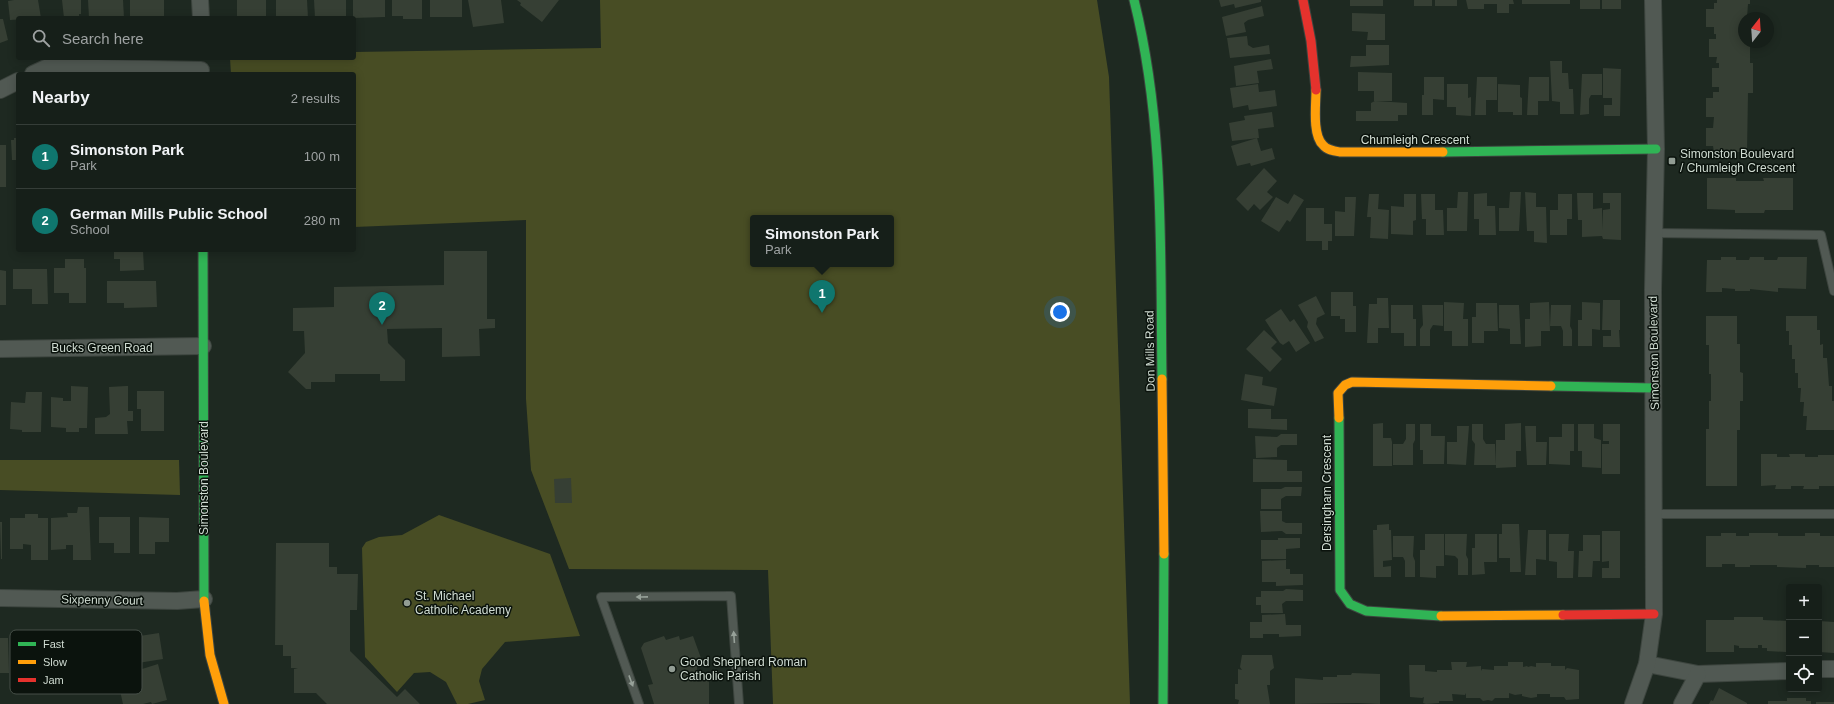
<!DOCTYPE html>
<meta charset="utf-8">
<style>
:root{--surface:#161f19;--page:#232c26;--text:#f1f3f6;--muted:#9ea2a2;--line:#353d38;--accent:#0f766e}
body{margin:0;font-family:Helvetica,sans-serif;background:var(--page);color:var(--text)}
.controls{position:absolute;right:12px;bottom:12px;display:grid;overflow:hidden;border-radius:4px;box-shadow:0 2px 10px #0003}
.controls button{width:36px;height:36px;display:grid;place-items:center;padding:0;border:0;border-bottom:1px solid var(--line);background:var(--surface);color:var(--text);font:20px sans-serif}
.compass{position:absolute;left:1738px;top:12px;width:36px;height:36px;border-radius:50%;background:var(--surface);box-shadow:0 2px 10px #0003;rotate:17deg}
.you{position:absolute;left:1060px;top:312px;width:14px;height:14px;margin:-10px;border:3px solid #fff;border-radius:50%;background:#1a73e8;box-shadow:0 0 0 6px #1a73e833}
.badge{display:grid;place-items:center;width:26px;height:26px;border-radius:50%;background:var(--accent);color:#fff;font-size:13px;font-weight:700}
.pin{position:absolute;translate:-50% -33px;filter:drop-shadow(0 1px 2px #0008)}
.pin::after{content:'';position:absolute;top:21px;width:14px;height:12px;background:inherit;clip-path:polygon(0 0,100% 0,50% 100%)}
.popup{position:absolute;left:750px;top:215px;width:144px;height:52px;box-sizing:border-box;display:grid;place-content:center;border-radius:4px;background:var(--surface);filter:drop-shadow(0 1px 3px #0005);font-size:13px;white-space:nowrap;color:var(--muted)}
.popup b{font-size:15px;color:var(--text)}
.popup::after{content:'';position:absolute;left:50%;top:100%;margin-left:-8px;border:8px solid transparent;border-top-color:var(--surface)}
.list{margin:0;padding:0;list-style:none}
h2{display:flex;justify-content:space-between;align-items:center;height:52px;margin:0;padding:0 16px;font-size:17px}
h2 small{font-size:13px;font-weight:400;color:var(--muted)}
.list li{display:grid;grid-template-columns:26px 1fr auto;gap:12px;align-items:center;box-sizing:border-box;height:64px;padding:0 16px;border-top:1px solid var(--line)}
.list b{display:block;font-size:15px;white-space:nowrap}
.list p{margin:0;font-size:13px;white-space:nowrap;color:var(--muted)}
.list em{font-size:13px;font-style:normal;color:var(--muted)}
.icon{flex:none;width:22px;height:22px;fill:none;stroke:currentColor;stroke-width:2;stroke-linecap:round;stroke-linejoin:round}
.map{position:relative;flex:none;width:1834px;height:704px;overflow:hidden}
.search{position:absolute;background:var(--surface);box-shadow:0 2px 10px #0003;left:16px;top:16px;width:340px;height:44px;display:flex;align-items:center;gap:10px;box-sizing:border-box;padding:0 14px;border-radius:4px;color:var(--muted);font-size:15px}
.panel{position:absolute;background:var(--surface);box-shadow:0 2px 10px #0003;left:16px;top:72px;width:340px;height:180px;border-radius:4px}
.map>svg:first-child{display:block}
.green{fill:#484d24;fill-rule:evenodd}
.building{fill:#363f34}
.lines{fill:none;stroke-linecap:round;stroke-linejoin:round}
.lane-casing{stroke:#3d453f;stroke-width:10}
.street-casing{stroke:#3d453f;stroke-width:18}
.fast-casing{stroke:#3d453f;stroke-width:11}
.slow-casing{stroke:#3d453f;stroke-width:11}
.jam-casing{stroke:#3d453f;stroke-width:11}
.lane{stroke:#515953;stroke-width:8}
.street{stroke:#515953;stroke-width:16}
.fast{stroke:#30b455;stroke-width:9}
.slow{stroke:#ff9f0a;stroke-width:9}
.jam{stroke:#e5322d;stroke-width:9}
.oneway{fill:#97a199}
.poi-dot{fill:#929d94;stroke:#0b130d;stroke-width:1.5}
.labels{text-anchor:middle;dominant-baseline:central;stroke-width:3;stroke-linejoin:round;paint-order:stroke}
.street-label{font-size:12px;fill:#d0dcd2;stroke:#0b130d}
.poi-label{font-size:12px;fill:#d0dcd2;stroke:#0b130d;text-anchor:start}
.key{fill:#0b130d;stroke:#464f48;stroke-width:1}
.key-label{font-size:11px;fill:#d0dcd2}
</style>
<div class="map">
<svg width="1834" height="704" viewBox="0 0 1834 704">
<rect width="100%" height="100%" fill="#1e2921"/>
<!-- green -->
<g class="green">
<path d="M600 0H1097L1109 77 1130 704H773L768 570 569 569 531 470 526 399V220L354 227V74H231L230 58H354V52L601 48ZM753 218H891V264H753Z"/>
<path d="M0 460H179L180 495 0 490Z"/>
<path d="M439 515 550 554 580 636 505 642 482 669 479 681 485 700 468 704H457L446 682 430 672 414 673 397 692 365 657 362 548 366 542 379 537 402 535Z"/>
</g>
<!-- building -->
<g class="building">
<path d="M14 0H38L41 18 10 20 8 1Z"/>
<path d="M62 0H81V14H79V18H64Z"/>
<path d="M88 0H123L124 18H89Z"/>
<rect x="130" y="0" width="34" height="18"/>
<rect x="237" y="0" width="29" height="18"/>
<path d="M276 0H307L308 18H276Z"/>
<path d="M314 0H346V18H315Z"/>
<path d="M353 0H385V17L353 18Z"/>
<path d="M392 0H422V19H403V16H392Z"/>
<rect x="430" y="0" width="32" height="17"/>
<path d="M468 0H501L504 23 473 27Z"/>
<path d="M517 0H559L542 22 520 5 521 3Z"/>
<path d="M1219 0H1261V2L1235 8 1234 4 1221 7Z"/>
<rect x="1350" y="0" width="33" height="6"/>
<rect x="1414" y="0" width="18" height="6"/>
<rect x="1435" y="0" width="22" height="6"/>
<path d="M1466 0H1513L1514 4H1509V13H1497V4H1484V9H1468Z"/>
<rect x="1522" y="0" width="48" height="4"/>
<rect x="1580" y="0" width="20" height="9"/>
<rect x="1602" y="0" width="19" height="9"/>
<path d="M1717 0H1750V4H1748L1747 18H1744V42H1750V63H1753V93H1748L1747 152H1714L1713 146H1706V128H1713L1714 117H1706V98H1713V92H1719V87H1712V68H1719V63H1716L1717 57H1709V39H1716V34H1714V27H1706V9H1714V3H1717Z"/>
<path d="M1262 6 1264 16 1248 20 1244 23 1246 32 1226 36 1222 17Z"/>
<path d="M1352 13 1385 14V40H1367L1368 32 1352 31Z"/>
<path d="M0 19H3L8 40 0 43Z"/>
<path d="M1247 36 1248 45 1253 48 1269 45 1270 54 1230 58 1227 38Z"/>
<path d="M1366 45H1389V65L1350 67 1351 56H1366Z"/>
<path d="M1271 59 1273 69 1257 71 1259 83 1236 86 1234 66Z"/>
<path d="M1550 61H1562V73H1568L1569 89H1573L1574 114H1560V102L1552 101Z"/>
<path d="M1603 68 1621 69 1620 116H1604V105H1612V98H1603Z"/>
<path d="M1358 72 1392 73V101H1374V91H1358Z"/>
<path d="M1582 74H1602V95H1591L1589 99V114L1580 115Z"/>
<path d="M1424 77H1444V100L1433 99V115H1422V95H1424Z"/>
<path d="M1477 77H1497V100H1486V115H1475Z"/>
<path d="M1529 77H1549V101H1538V115H1527Z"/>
<path d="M1258 84 1259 92 1275 90 1277 106 1249 110 1248 105 1233 108 1230 88Z"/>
<path d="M1447 84H1468V98L1471 97V116L1456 115V107H1447Z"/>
<path d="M1498 84 1520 85V97L1522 98V115H1513V112H1498Z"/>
<path d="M1375 101 1407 103V115H1398V121H1356V111H1371V103Z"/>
<path d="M1272 112 1274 127 1258 129 1259 138 1232 141 1229 123 1245 120 1244 116Z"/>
<path d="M14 138H18V160H12L11 140H14Z"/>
<path d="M1257 138 1261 151 1272 148 1275 159 1251 166 1250 163 1237 166 1231 146Z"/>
<rect x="0" y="145" width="6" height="42"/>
<path d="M1264 168 1277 181 1267 192 1273 197 1260 210 1254 204 1248 211 1236 199Z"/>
<path d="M1707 178H1736V181H1764L1763 178H1793V210H1765L1764 213H1735V210L1707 209Z"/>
<path d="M1458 192H1468L1467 231H1447V208H1457Z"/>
<path d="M1510 192H1521L1519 231H1499V208H1509Z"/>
<path d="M1525 192 1536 193V207H1546L1547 243 1534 242V231H1527Z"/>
<path d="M1487 193V206H1495L1496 235H1479V219H1474V194Z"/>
<path d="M1577 193H1593V209L1602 208V230L1603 210 1610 209V203H1603V193H1621V240L1603 239 1602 236 1582 237V220H1578Z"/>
<path d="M1294 194 1304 200 1290 222 1287 220 1279 232 1261 221 1276 197 1288 204Z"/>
<path d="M1369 194H1379L1378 209 1389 210 1388 239 1370 238 1371 217H1367Z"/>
<path d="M1404 194H1416V220L1413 221V235L1391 234V206L1404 207Z"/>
<path d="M1421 194H1435V210H1443L1444 235H1426V219H1422Z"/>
<path d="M1558 194H1572V219H1567V235H1550V210H1558Z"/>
<path d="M1345 197H1356L1354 236H1335V211L1345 212Z"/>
<path d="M1306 208H1324V224H1332V241H1328V250H1322V241H1306Z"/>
<path d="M114 250H143L144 270 120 271V259H114Z"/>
<path d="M444 251H487V319H495V328L479 329 480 356 442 357V328L387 329 388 343 405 360V381H380V374H335V382H311V389H306L288 372 305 353 304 331H293V308L334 307V287L444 285Z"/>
<path d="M1721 257H1736V260H1749L1750 257H1764V260H1777L1778 257H1807L1806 289 1778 288V292L1750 289V291H1735V289L1722 288V292H1706L1707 260H1721Z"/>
<path d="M65 259H84V268H86V303H69V293H54V268H65Z"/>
<path d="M13 269H47L48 304H32V289H13Z"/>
<path d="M0 270 6 271V305H0Z"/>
<path d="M107 281H156L157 307 124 308V303H107Z"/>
<path d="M1331 292H1353V306H1356V332H1345V319H1340V316H1331Z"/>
<path d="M1316 296 1325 314 1317 318 1316 324 1324 338 1315 342 1307 327 1308 322 1298 305Z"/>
<path d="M1377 298H1388L1389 328H1378V343H1367L1369 304H1377Z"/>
<path d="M1603 300H1620V330H1619L1620 347H1603V336H1611V330H1602Z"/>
<path d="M1444 302 1464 303 1463 319H1468V346H1452V331H1444Z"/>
<path d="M1549 302 1550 331H1541V346L1525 347V319H1530V303Z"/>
<path d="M1582 302 1600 303V330L1592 329V346H1578V320H1582Z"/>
<path d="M1476 303H1497L1498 331H1484V343H1472V317H1476Z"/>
<path d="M1391 305H1413V319H1416V346H1404V333H1391Z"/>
<path d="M1422 305H1443V326L1433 325 1430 330V346H1420V329L1423 325Z"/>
<path d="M1499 305H1519L1521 344H1510V329L1499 328Z"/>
<path d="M1551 305H1571L1570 326 1572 330V346H1563V331L1561 326H1550Z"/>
<path d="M1281 309 1290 322 1294 319 1310 343 1296 352 1289 341 1283 345 1280 343 1265 320Z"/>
<path d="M1706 316H1737V344H1740V372L1743 373V401H1740V430H1737V486H1706V429H1709V401H1711V374H1709V345H1706Z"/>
<path d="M1786 316H1817V330H1820V345L1823 344V358H1827L1829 386H1832V401H1834V430H1806L1807 416H1803L1804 402H1800L1801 388H1798V373H1795V359H1792V345H1789V331H1786Z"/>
<path d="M1264 330 1277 342 1271 348 1282 359 1270 372 1246 349Z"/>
<path d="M1245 374 1263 377 1262 385 1277 388 1274 406 1241 400Z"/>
<path d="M71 386 88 387 87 428H79V432H66V428L51 427V397L63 398V401H71Z"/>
<path d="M126 386H128V411H133V421H127L128 434H95V418L106 417 110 414 109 387Z"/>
<path d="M137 391H164V431H141V409H137Z"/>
<path d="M26 392H42L41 432H22V430L10 429 11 402 25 403Z"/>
<path d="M1248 409H1271V419H1287V430L1248 428Z"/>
<path d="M1383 423V438H1391L1392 442V466H1373V424Z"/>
<path d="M1521 423V451H1516V467L1496 468V440H1505V424Z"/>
<path d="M1406 424H1415V440L1413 444V465H1393V444H1403L1406 439Z"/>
<path d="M1420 424H1431V436H1445L1444 464H1423V450H1420Z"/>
<path d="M1472 424H1483V439L1486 444H1495L1496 465H1474L1475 444 1472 440Z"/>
<path d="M1562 424H1574V451H1570V465L1549 464V437H1562Z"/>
<path d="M1578 424H1594V438L1601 440V468L1582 467V451H1578Z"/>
<path d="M1603 424H1620V474H1602V444H1609V441H1603Z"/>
<path d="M1457 426H1469L1466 465 1447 464V442H1457Z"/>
<path d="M1525 426H1536V442H1547L1546 465H1527Z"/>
<path d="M1281 434H1297V445H1281L1277 448V457L1256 458 1255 436 1277 437Z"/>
<path d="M1761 454H1777V457H1790L1789 454H1805V457H1818V455H1834V486H1819V489H1803L1804 486H1791V489H1775L1776 485 1761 486Z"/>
<path d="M1253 459 1287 460V471H1302V482H1253Z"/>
<path d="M571 478 572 503H555L554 479Z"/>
<path d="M1285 487H1302L1301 496H1286L1281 499V509H1261V489H1281Z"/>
<path d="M78 507H89L91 560H73V545H66V549L51 550V518L68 517 67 513H77Z"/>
<path d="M1260 511H1282V521L1286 523H1302V534H1286L1282 531 1261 532Z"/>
<path d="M25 514H38V518H48V560H31V545L23 544V549H10V518H25Z"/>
<path d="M99 517H130V553H114V543H99Z"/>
<path d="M139 517 169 518V542H155V554H139Z"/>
<path d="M0 522H2V559H1Z"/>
<path d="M1389 524V530H1391L1392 560 1383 561V567L1391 566V577H1374L1373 530H1377V525Z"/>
<path d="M1502 524H1519L1521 572H1510V558H1499V534H1502Z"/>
<path d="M1528 530H1546V560L1536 559V575H1525Z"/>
<path d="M1602 531H1620V578H1602V568H1609V561L1602 562Z"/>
<path d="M1721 533H1736V536H1749V533H1778V536H1805V533H1820V536H1834V567H1819V565H1806V568L1777 567V565H1750V567H1735V564H1722V567H1706V536H1721Z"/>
<path d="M1425 534H1444V566H1436V578L1420 577V550H1425Z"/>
<path d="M1445 534H1467L1466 555 1468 559V575H1458V559L1455 556 1445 555Z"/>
<path d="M1475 534H1497V562H1484L1485 574 1472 575V548H1475Z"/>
<path d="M1549 534H1569L1568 551H1574L1573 578H1557V562L1549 561Z"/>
<path d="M1583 535H1600V561H1593L1592 577H1578L1579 551H1583Z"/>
<path d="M1393 536H1414L1413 556 1415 561V577H1405V561L1403 557H1393Z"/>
<path d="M1278 538H1300V548L1286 549V559H1261V540H1278Z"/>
<path d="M276 543H329V567H337V574H358L357 610H350V651L397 697 405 689 420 704H327L316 693H294V669L298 668H291V656H283V645H275Z"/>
<path d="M1286 560V569H1290V574H1303V585L1276 586V582H1262V561Z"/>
<path d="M1286 589 1303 590V601H1286L1282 604 1283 613H1261V605H1256V597H1261V591H1283Z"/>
<path d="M1285 614 1286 625H1301V636L1279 637V634H1263V638H1250V622H1262V615Z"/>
<path d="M1734 617H1763V620L1789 621V649H1786V652L1767 651V648H1762V645H1758V648H1739V646L1734 645V652H1706V620H1734Z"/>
<path d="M1819 621 1834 622V653L1819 652Z"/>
<path d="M159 633 163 659 138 663 137 659 123 662 120 639Z"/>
<path d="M664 636 666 640 679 636 680 640 693 636 702 661 697 666V674L702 673 706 675 709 679V704H654L648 685 653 684 641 648 644 643Z"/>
<path d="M0 638H8L9 673H0Z"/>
<path d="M34 638H50V673H16V654L34 653Z"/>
<path d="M58 643H74V649H91V675H58Z"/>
<path d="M1242 655H1272L1274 668 1270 671V685H1267L1270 704H1238L1239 700 1235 699V684H1238V669L1242 670 1240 667Z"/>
<path d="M1451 662H1467L1466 667 1481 666V671L1482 669 1494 670V666H1508V662H1523V667L1527 666 1528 667 1531 666 1536 667V663H1551V666H1565V670L1567 668 1579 670V699L1566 700 1564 697H1550V694H1537V697L1531 698 1522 696V694L1515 695 1509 693V698H1495L1492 701 1488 700 1483 701 1480 698H1466V693L1465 695 1452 694 1453 701H1439V703L1426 704 1423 703 1424 697 1422 698 1410 697 1409 665H1425V671L1437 672V670H1452Z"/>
<path d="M158 664 167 700 152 704 151 702 143 704H123L117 677 142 671V669Z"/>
<path d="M1352 673 1380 674V704L1358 703 1295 704V678L1323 680V677H1337V675H1351Z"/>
<path d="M1719 688 1747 703V704H1709L1711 700 1713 701Z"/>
<path d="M1787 698H1806V701H1811V704H1768V701H1787Z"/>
<rect x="1816" y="702" width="18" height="2"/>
</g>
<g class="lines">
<defs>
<g id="lane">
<path d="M1654 233 1821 235 1834 291"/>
<path d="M1654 514H1834"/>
<path d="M639 704 601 597 731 596 739 704"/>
</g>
<g id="street">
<path d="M200 0 201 18"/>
<path d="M33 74 48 67 201 70"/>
<path d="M0 90 18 81"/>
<path d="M0 349 203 346"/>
<path d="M0 598 177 601 204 599"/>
<path d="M1647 664 1698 674 1789 671"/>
<path d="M1819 669H1834"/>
<path d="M1633 704 1647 664 1654 614 1653 290 1656 149 1653 0"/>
<path d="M1682 704 1698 674"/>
</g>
<g id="fast">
<path d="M1134 0C1165 124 1160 252 1162 379"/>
<path d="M1443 152 1656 149"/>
<path d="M203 250 204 601"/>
<path d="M1551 386 1654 388"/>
<path d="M1339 418 1340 590 1350 604 1366 611 1441 616"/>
<path d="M1163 704 1164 554"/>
</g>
<g id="slow">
<path d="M1316 90C1316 104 1312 135 1323 145 1327 150 1334 151 1340 152H1443"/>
<path d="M1162 379 1164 554"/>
<path d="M1339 418 1338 393 1345 385 1352 382 1551 386"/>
<path d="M204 601 210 655 224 704"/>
<path d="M1441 616 1563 615"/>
</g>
<g id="jam">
<path d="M1303 0 1311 41 1316 90"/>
<path d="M1563 615 1654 614"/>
</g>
</defs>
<!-- lane casing -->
<use href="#lane" class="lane-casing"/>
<!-- street casing -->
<use href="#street" class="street-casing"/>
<!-- fast casing -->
<use href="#fast" class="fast-casing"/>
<!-- slow casing -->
<use href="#slow" class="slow-casing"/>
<!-- jam casing -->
<use href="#jam" class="jam-casing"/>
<!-- lane -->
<use href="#lane" class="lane"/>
<!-- street -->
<use href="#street" class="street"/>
<!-- fast -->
<use href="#fast" class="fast"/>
<!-- slow -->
<use href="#slow" class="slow"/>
<!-- jam -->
<use href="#jam" class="jam"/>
</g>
<!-- one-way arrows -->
<defs><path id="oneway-solid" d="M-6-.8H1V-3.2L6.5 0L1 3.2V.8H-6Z"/></defs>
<g class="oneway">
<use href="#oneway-solid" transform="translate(642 597) rotate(179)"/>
<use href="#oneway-solid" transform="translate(734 637) rotate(-94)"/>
<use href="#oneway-solid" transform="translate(631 681) rotate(70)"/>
</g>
<!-- markers -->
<g class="poi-dot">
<rect x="1668" y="157" width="8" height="8" rx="2"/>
<circle cx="407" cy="603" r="4"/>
<circle cx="672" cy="669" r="4"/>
</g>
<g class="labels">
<!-- street labels -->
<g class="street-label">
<text x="1415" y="140">Chumleigh Crescent</text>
<text x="102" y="348">Bucks Green Road</text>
<text transform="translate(1150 351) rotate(-91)">Don Mills Road</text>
<text transform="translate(1654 353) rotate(-91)">Simonston Boulevard</text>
<text transform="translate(204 478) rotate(-90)">Simonston Boulevard</text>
<text transform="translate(1327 493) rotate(-90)">Dersingham Crescent</text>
<text transform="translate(102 600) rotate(1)">Sixpenny Court</text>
</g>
<!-- poi labels -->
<g class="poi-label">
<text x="1680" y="154">Simonston Boulevard<tspan x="1680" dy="14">/ Chumleigh Crescent</tspan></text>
<text x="415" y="596">St. Michael<tspan x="415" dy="14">Catholic Academy</tspan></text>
<text x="680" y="662">Good Shepherd Roman<tspan x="680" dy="14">Catholic Parish</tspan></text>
</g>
</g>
<!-- legend -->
<rect x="10" y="630" width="132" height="64" rx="6" class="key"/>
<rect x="18" y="642" width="18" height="4" fill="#30b455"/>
<rect x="18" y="660" width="18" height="4" fill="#ff9f0a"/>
<rect x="18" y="678" width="18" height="4" fill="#e5322d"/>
<g class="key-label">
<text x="43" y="648">Fast</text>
<text x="43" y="666">Slow</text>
<text x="43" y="684">Jam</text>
</g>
</svg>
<div class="controls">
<button>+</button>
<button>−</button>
<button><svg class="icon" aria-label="locate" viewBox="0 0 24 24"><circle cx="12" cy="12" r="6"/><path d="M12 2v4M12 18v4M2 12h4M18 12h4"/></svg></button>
</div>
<svg class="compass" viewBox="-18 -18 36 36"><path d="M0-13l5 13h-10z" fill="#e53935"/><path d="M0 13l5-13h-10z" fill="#9ea2a2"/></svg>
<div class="you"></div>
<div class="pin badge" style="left:822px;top:313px">1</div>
<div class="popup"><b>Simonston Park</b>Park</div>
<div class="pin badge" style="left:382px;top:325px">2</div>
<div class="search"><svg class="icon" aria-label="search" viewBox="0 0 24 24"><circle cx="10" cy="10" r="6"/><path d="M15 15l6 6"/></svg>Search here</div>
<section class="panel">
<h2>Nearby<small>2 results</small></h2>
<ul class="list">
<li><span class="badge">1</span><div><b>Simonston Park</b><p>Park</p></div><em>100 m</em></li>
<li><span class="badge">2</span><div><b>German Mills Public School</b><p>School</p></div><em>280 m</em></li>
</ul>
</section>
</div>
